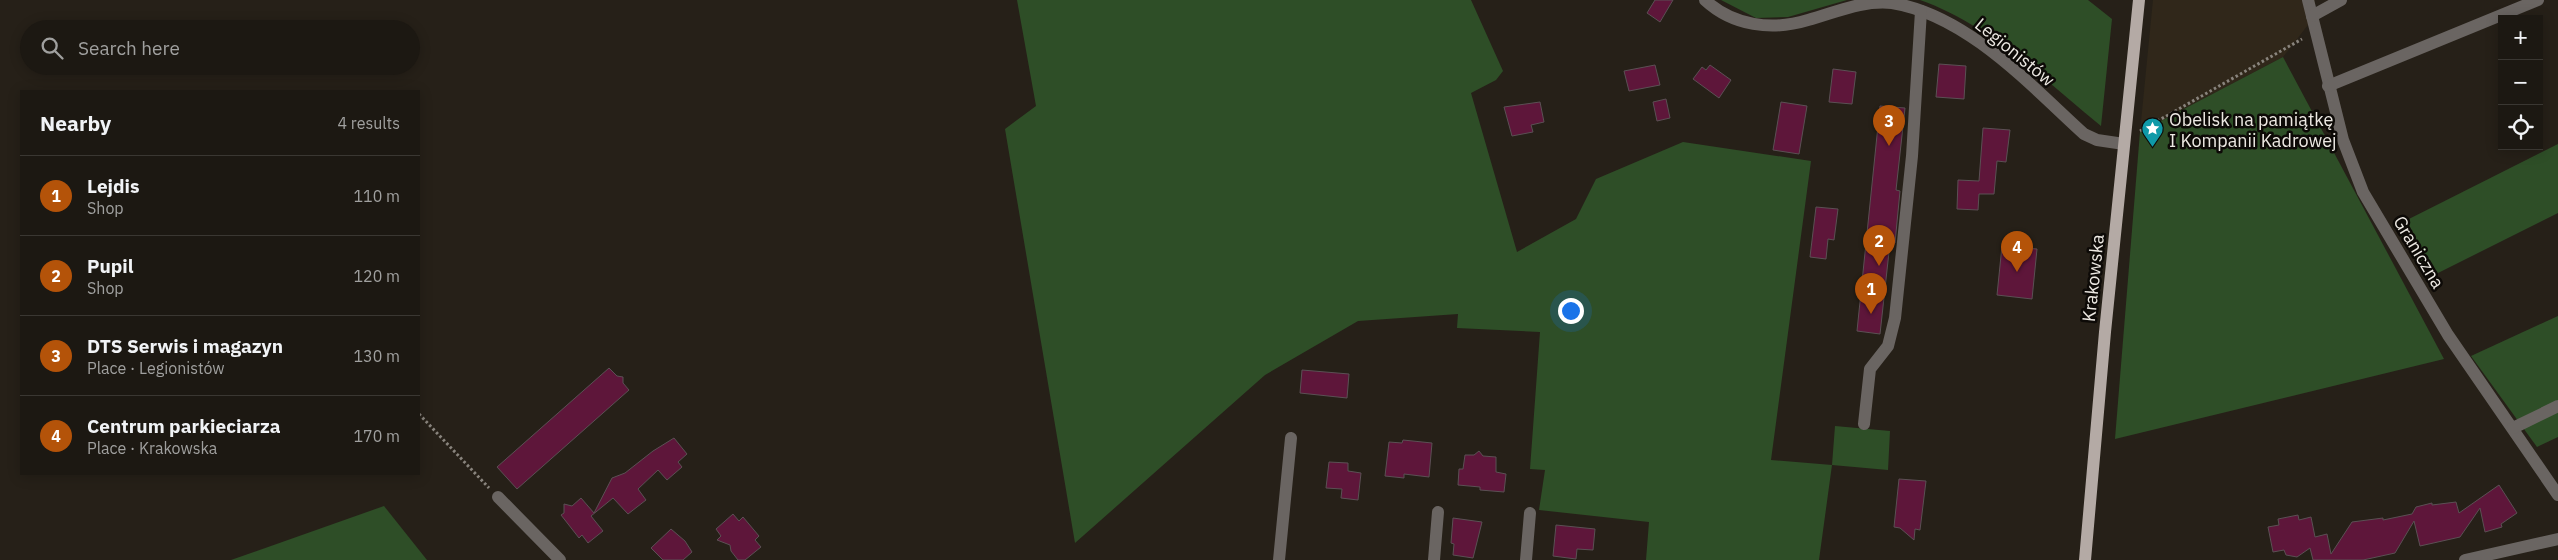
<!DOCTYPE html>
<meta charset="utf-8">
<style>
:root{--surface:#1c1812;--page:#292520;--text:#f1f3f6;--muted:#a0a09f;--line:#3a3732;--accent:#b45309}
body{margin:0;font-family:"IBM Plex Sans",sans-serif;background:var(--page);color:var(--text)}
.controls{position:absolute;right:15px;top:15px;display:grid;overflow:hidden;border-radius:0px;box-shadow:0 2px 12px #0003}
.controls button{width:45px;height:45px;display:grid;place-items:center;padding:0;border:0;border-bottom:1px solid var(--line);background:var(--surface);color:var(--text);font:25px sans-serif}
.you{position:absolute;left:1570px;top:310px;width:18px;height:18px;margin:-12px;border:4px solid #fff;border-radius:50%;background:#1a73e8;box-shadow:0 0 0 8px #1a73e833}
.badge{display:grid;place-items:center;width:32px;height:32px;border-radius:50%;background:var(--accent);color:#fff;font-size:16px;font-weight:700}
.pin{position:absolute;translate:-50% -41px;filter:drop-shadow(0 1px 2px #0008)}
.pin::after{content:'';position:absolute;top:26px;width:18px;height:15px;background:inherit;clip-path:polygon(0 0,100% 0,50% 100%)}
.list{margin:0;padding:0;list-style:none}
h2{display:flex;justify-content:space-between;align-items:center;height:65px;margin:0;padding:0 20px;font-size:21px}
h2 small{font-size:16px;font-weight:400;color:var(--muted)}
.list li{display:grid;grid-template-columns:32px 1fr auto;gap:15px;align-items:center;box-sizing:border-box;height:80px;padding:0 20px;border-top:1px solid var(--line)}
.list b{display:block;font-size:19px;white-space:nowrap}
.list p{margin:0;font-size:16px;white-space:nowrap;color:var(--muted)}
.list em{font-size:16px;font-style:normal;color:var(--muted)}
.icon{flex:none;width:28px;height:28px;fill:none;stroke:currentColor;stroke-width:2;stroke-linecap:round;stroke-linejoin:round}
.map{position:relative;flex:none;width:2558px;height:560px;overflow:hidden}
.search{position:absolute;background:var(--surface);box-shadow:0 2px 12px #0003;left:20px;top:20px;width:400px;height:55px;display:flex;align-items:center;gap:12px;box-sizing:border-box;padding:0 18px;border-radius:28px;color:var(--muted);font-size:19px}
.panel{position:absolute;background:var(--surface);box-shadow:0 2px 12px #0003;left:20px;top:90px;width:400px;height:385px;border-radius:0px}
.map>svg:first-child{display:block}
.built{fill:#30271a}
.green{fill:#2e4e27}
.building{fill:#5e163a;stroke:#5b5054}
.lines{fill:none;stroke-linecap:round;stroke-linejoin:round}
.path{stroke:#89847d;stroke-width:3;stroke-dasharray:2.5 2.5;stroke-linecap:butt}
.minor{stroke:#6a6562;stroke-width:12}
.major{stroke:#b4aaa5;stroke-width:12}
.labels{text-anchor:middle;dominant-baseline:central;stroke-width:5;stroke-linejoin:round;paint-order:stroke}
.street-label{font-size:18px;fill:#ede9e3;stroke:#0d0a07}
.poi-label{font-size:18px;fill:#ede9e3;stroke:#0d0a07;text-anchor:start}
</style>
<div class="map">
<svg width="2558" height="560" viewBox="0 0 2558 560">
<rect width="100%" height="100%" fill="#262018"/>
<!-- built -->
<path class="built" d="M2153 0H2315L2311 21 2283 57 2140 132Z"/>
<!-- green -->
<g class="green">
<path d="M1017 0H1471L1503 71 1496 80 1471 93 1517 252 1576 219 1596 179 1683 142 1811 161 1771 460 1832 465 1835 426 1890 431 1888 470 1832 465 1819 560H1646L1649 522 1539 510 1545 470 1530 469 1540 332 1457 328 1458 314 1358 321 1265 375 1075 543 1005 129 1036 106Z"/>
<path d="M1721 0H1847L1788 17 1756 18Z"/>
<path d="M1920 0H2088L2112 19 2101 126C2047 82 1987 23 1920 0Z"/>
<path d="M2283 57 2444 359 2115 439 2140 132Z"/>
<path d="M2558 144V213L2426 279 2395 226Z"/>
<path d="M2558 316V437L2537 447 2471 356Z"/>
<path d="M384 506 427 560H231Z"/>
</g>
<!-- building -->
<g class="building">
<path d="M1655 0H1673L1660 22 1647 13Z"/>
<path d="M1939 64 1966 66 1964 99 1936 97Z"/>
<path d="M1655 65 1660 85 1629 91 1624 71Z"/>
<path d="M1710 65 1731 80 1719 98 1693 79 1702 67 1706 70Z"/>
<path d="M1833 69 1856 72 1852 104 1829 102Z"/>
<path d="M1666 99 1670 118 1657 121 1653 102Z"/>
<path d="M1540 102 1544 122 1531 125 1533 132 1512 136 1504 107Z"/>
<path d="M1781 102 1807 106 1799 154 1773 150Z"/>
<path d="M1880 106 1905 108 1896 190 1900 191 1895 243H1890L1880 334 1857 331Z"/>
<path d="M1983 128 2010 130 2006 162 1997 161 1994 194H1979L1978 210 1957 209 1958 180 1979 181Z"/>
<path d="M1816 207 1838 209 1834 240 1828 239 1826 259 1810 257Z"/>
<path d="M2002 246 2037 249 2032 299 1997 295Z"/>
<path d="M609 368 617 376 623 377V383L629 390 517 489 497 467Z"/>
<path d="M1302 370 1349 374 1347 398 1300 393Z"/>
<path d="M674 438 687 454 678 462 682 467 667 480 658 470 638 489 646 500 628 514 613 498 591 516 603 531 588 543 582 535 579 538 561 515 564 513V504L572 506 581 498 594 513 612 478 625 473 653 451Z"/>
<path d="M1403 440 1432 443 1429 477 1404 474V478L1385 476 1389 442 1402 443Z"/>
<path d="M1479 451 1483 456 1496 457V472L1506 474 1504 492 1480 490V487L1458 485 1459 469H1463L1465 455H1474Z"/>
<path d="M1329 462 1348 463V471L1361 473 1358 500 1341 498 1342 489 1326 488Z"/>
<path d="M1899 479 1926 481 1920 530 1915 529 1914 540 1900 528 1894 527Z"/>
<path d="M2499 485 2517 513 2501 524 2502 527 2485 532 2480 508 2460 537 2420 546 2414 521 2395 553 2363 560H2313L2310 548 2297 557 2286 555 2284 550 2273 552 2268 527 2279 525 2278 519 2298 515 2299 520 2311 517 2315 537 2327 534 2331 554 2352 522 2383 518V520L2412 514 2416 507 2432 503V505L2456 502 2459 513Z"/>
<path d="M733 514 739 521 743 517 759 536 755 540 761 547 745 560H738L731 551 730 545 717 540 721 536 716 529Z"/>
<path d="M1453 518 1482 522 1473 558 1453 555 1454 544 1451 543Z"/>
<path d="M1556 525 1595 529 1593 550 1577 549 1576 559 1553 556Z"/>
<path d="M671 529 685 541 692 552 683 560H663L651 548Z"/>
</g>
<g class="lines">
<!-- path -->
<g class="path">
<path d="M2140 131 2302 39"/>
<path d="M419 414 489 488"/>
</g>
<!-- minor -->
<g class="minor">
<path d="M1705 0C1733 26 1772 31 1808 20 1837 12 1862 0 1892 3 1967 15 2030 85 2084 134L2097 140 2124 144"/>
<path d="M2308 0 2343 140 2363 192 2448 335 2558 495"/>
<path d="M2312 16 2341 0"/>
<path d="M2328 86 2538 0"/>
<path d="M1864 424 1870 369 1888 346 1895 318 1912 156 1921 11"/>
<path d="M2513 428 2558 406"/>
<path d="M498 497 560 560"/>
<path d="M1279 560 1291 438"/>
<path d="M1434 560 1438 512"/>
<path d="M1526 560 1530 513"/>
<path d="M2465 560 2558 539"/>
</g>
<!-- major -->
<path class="major" d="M2085 560 2105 332 2139 0"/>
</g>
<!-- icons -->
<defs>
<symbol id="sight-pin" viewBox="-11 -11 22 30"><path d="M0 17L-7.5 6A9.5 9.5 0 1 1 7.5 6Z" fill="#0f9aa8" stroke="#0d0a07"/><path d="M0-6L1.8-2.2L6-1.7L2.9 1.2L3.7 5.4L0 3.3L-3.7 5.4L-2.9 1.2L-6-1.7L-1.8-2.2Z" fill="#fff"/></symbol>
</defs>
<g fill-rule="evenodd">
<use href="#sight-pin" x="2140" y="116" width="25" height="34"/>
</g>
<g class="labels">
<!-- street labels -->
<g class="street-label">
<text transform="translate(2015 52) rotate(39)">Legionistów</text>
<text transform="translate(2419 252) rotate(59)">Graniczna</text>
<text transform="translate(2093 278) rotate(-84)">Krakowska</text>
</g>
<!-- poi labels -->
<g class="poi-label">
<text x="2169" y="119">Obelisk na pamiątkę<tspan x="2169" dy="21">I Kompanii Kadrowej</tspan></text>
</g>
</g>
</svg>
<div class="controls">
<button>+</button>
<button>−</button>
<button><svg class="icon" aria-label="locate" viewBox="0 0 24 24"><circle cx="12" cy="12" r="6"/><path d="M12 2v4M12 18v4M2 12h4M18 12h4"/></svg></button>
</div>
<div class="you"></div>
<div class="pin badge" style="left:1871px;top:314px">1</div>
<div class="pin badge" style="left:1879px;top:266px">2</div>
<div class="pin badge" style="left:1889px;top:146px">3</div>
<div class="pin badge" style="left:2017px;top:272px">4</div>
<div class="search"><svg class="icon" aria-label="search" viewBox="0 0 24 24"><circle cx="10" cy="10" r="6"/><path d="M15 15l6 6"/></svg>Search here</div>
<section class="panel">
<h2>Nearby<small>4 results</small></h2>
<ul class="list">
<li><span class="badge">1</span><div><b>Lejdis</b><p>Shop</p></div><em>110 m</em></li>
<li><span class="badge">2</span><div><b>Pupil</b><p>Shop</p></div><em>120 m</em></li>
<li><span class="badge">3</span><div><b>DTS Serwis i magazyn</b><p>Place · Legionistów</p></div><em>130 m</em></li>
<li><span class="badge">4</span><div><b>Centrum parkieciarza</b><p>Place · Krakowska</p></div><em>170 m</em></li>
</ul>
</section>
</div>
